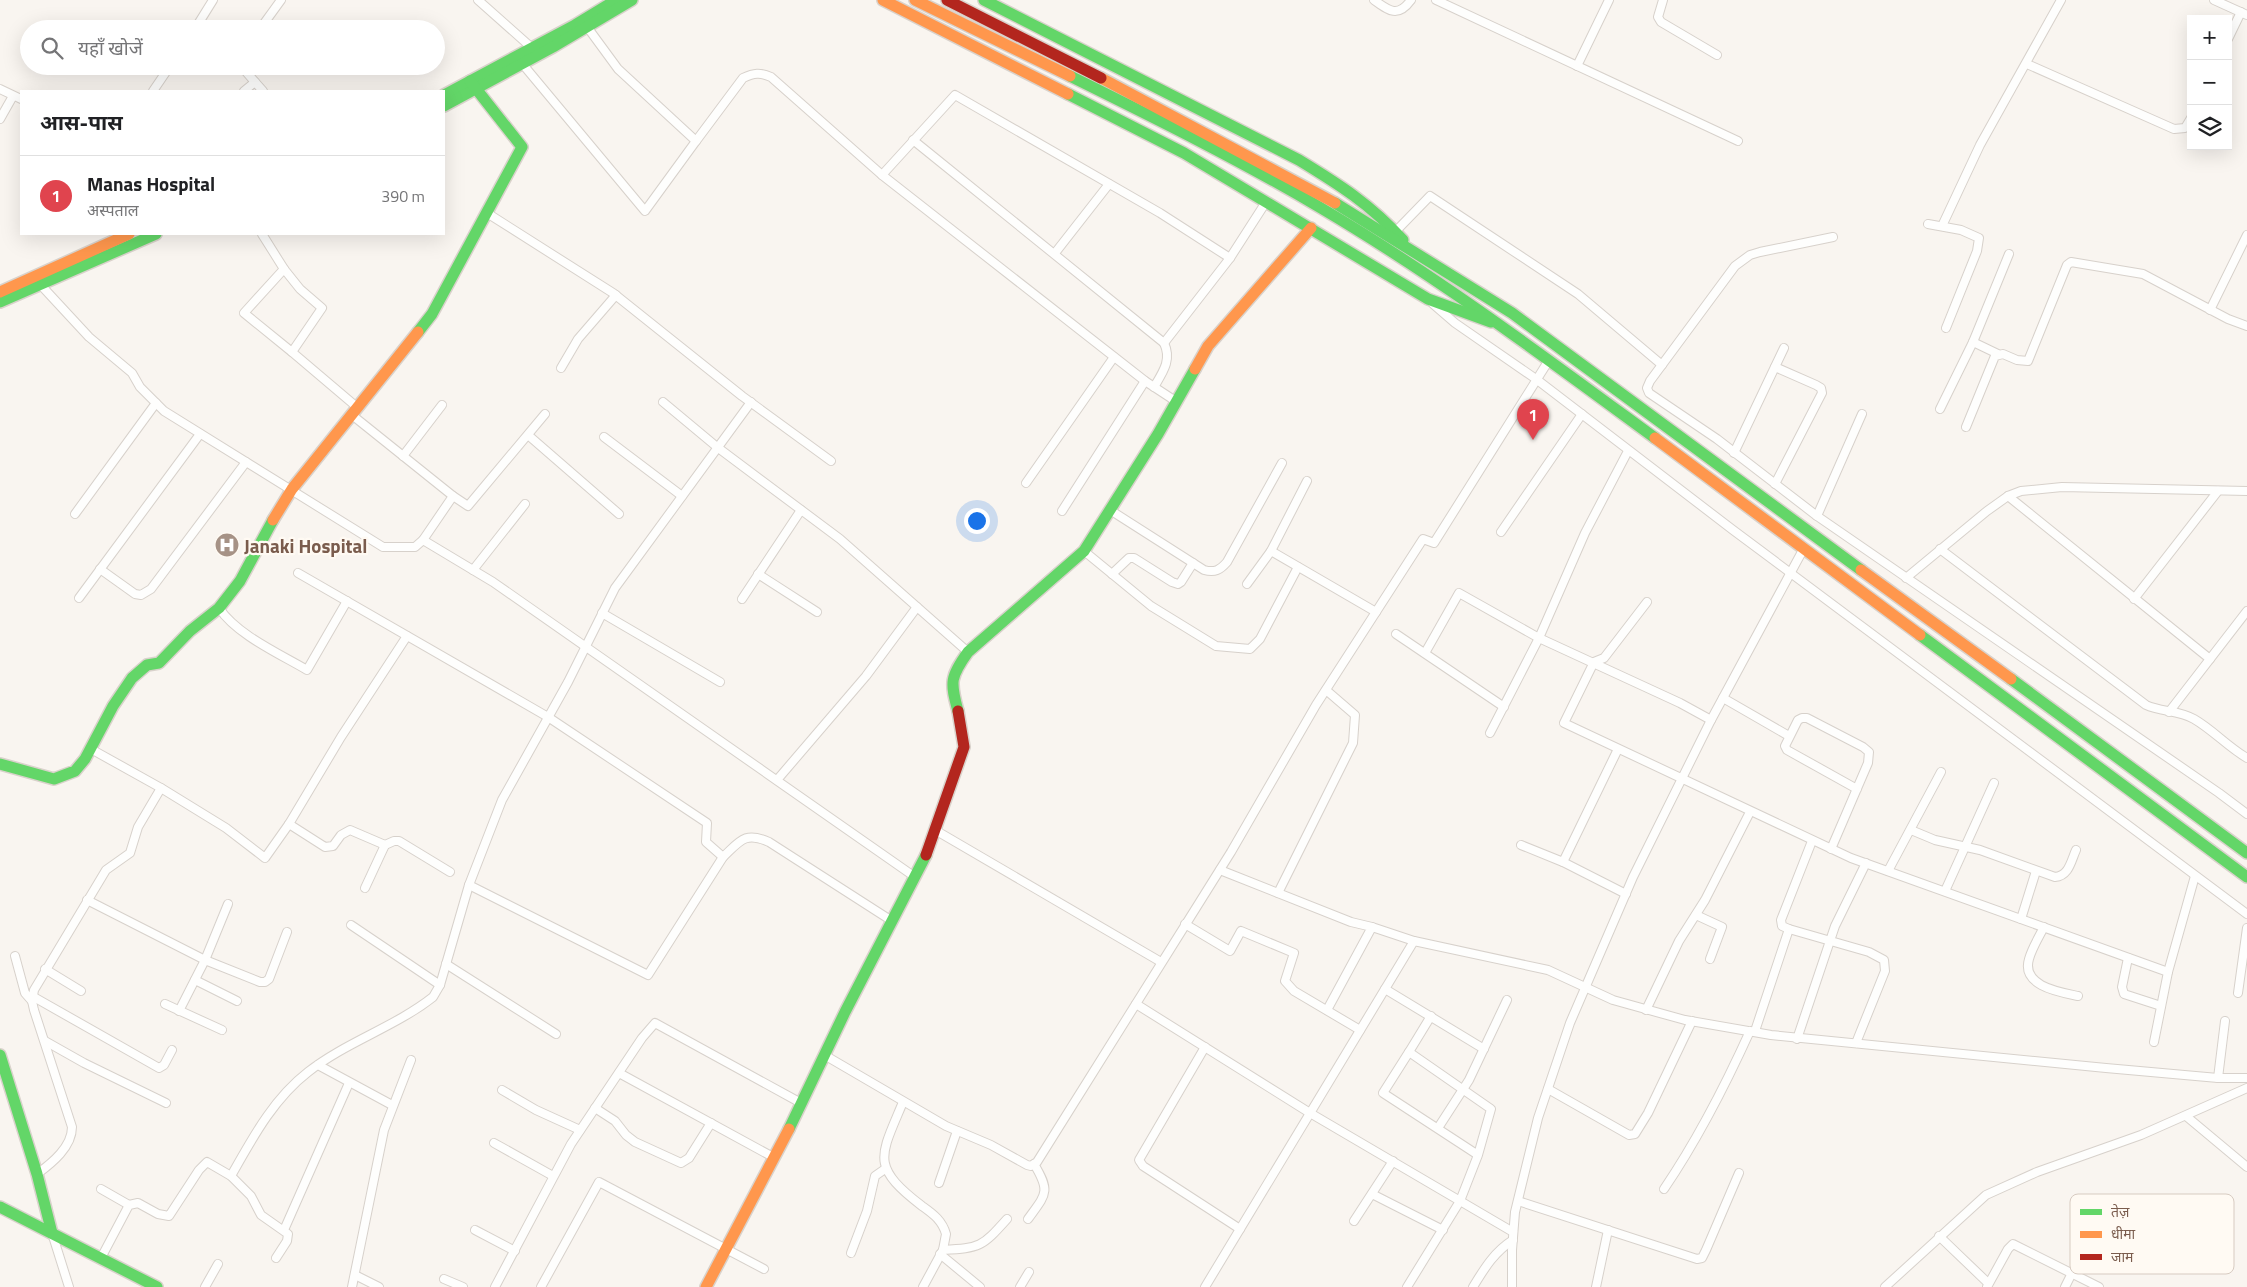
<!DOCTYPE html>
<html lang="hi">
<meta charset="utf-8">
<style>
:root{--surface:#fff;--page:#f2f2f2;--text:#202124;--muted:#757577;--line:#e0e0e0;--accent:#ea580c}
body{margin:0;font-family:"Titillium Web","Noto Sans Devanagari",sans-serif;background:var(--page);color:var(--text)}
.controls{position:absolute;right:15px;top:15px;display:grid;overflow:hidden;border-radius:0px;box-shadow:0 5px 20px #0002}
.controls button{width:45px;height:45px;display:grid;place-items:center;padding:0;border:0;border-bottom:1px solid var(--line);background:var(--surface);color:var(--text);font:25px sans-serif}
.you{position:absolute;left:976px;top:520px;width:18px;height:18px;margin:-12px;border:4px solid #fff;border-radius:50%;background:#1a73e8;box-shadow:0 0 0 8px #1a73e833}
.badge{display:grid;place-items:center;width:32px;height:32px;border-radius:50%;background:var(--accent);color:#fff;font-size:16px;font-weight:700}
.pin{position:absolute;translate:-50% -41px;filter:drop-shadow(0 1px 2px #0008)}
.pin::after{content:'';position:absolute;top:26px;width:18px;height:15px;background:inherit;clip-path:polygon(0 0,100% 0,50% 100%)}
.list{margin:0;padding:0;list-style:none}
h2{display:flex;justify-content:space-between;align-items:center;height:65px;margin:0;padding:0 20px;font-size:21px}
h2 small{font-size:16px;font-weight:400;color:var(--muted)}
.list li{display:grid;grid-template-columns:32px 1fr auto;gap:15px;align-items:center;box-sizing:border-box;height:80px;padding:0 20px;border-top:1px solid var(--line)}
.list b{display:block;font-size:19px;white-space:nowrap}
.list p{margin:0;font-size:16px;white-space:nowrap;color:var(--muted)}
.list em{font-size:16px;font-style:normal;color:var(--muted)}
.icon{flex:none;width:28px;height:28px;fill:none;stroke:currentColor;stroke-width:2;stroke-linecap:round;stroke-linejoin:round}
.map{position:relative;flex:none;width:2247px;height:1287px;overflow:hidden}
.search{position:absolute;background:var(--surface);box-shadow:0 5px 20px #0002;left:20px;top:20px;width:425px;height:55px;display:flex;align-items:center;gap:12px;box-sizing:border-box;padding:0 18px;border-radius:28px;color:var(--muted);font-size:19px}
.panel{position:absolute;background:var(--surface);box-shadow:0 5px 20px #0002;left:20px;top:90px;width:425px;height:145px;border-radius:0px}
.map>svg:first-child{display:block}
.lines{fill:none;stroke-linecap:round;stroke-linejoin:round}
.street-casing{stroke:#d7d1cb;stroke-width:10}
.fast-casing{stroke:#d9d2cb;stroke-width:14}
.slow-casing{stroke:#d9d2cb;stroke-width:14}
.jam-casing{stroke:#d9d2cb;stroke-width:14}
.street{stroke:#fefefd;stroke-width:8}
.fast{stroke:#63d668;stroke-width:11}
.slow{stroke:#ff974d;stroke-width:11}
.jam{stroke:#b3261e;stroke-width:11}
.labels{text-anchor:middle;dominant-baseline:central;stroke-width:4.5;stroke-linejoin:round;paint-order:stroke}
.poi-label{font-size:19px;font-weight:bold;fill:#7a5c4d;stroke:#fffaf3;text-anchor:start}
.key{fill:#fffaf3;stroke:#d7cbc1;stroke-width:1}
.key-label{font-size:14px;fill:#7a5c4d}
</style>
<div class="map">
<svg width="2247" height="1287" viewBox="0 0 2247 1287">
<rect width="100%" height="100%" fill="#f9f5f0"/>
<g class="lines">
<defs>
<g id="street">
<path d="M478 0 532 48"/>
<path d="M1374 0C1389 11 1398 18 1411 0"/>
<path d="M1436 0 1738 141"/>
<path d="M1663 0 1658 17 1661 22 1717 55"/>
<path d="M2214 0 2247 15"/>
<path d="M195 29 213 0"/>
<path d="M260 29 281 0"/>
<path d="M2228 39 2241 12"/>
<path d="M520 61 645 211 696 141 618 69 585 24"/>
<path d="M2027 64 2174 129 2185 128 2191 118"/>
<path d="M241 66 255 82 244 91"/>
<path d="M1577 66 1609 0"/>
<path d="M255 82 263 91"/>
<path d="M0 89 21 99"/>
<path d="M153 91 170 66"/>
<path d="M0 119 13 96"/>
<path d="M913 140 1164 343 1230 258 1266 202"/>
<path d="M696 141 743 78C754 73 760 72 771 77L882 175 1145 381 1177 402"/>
<path d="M882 175 955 95 1160 213 1230 258"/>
<path d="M487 213 613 293 742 396 831 461"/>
<path d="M1928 224 1961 230 1979 238 1977 251 1946 328"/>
<path d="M1942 226 1980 145 2061 0"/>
<path d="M1395 232 1430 196 1578 294 1662 365"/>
<path d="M262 234 284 269 244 313 292 352"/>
<path d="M1833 237 1760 252 1750 255 1735 266 1650 381 1647 388 1649 393 1717 439 1817 516 2219 793 2247 814"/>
<path d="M1055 253 1109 184"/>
<path d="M284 269 300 289 322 308 292 352 358 408"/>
<path d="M38 282 89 337 132 373 140 387 164 411 383 547H415L423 540 493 582 915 877"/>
<path d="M1433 304 1455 323 1536 379 1733 530 2247 914"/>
<path d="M2210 310 2247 235"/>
<path d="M1973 342 1998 354"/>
<path d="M561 368 578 339 616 295"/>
<path d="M1154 387C1163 372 1172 360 1164 343"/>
<path d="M663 402 717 447 840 539 968 652"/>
<path d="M1940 409 1973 342 2009 254"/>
<path d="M352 415 453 496 423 540"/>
<path d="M1966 427 1995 356 2003 354 2017 360 2028 361 2067 265 2071 262 2143 274 2228 319 2247 326"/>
<path d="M528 435 619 514"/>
<path d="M604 437 682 496"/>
<path d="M1734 453 1784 348"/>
<path d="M403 456 442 405"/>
<path d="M1026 483 1114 357"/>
<path d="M1775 484 1822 393 1821 388 1816 385 1775 367"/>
<path d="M453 496 468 506 545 414"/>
<path d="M2008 496 2210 659"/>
<path d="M1110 510 1204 570C1215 573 1220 570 1227 562L1282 463"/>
<path d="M1062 511 1145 381"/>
<path d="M75 514 156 403"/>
<path d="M1817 516 1862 414"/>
<path d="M1501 532 1582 414"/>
<path d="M1940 549 2146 705C2161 712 2179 710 2194 719 2213 730 2228 747 2247 758"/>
<path d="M1084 551 1151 606 1216 646 1250 649 1260 639 1298 567"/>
<path d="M1271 551 1376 612"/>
<path d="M100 569 135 594 141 595 151 589 246 462"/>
<path d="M473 570 525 504"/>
<path d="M298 573 548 717 707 823 706 842 723 857C740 841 745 831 769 842L892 921"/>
<path d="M758 574 817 612"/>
<path d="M1112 574 1129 558H1134L1172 582 1178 584 1181 582 1193 563"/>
<path d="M1906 578 1987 511 2008 496 2021 491 2062 487 2247 491"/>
<path d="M1247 584 1271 551 1307 481"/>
<path d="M79 598 200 434"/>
<path d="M742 599 801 510"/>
<path d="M2134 599 2218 491"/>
<path d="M1647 602 1604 658 1594 662 1564 723 1851 858 2168 972"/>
<path d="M219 608C237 635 280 654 307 670L347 601"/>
<path d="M602 613 720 682"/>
<path d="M1396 634 1504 707"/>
<path d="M1425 653 1459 593 1539 638 1680 703 1711 720"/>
<path d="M1723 698 1789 736"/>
<path d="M2169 712 2247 611"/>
<path d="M1490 733 1539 638 1585 533 1628 451"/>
<path d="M91 749 161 788"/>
<path d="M777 780 866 676 917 607"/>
<path d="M289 824 325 847 333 846 341 835 350 830 385 845 394 841H399L450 872"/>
<path d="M935 830 1161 962"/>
<path d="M1911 830 1935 840 1980 850 2055 877C2069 876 2071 861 2076 850"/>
<path d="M1812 841 1781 920 1782 926 1789 929 1869 952 1884 960 1885 971 1856 1043"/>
<path d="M1521 845 1563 862 1626 894"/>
<path d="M1831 849 1868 763 1869 752 1863 747 1807 718H1802L1798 720 1785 746 1787 750 1857 789"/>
<path d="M1563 862 1618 749"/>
<path d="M1220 870 1351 922 1372 927 1327 1010"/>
<path d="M1888 871 1941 772"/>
<path d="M469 885 648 975 723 857"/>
<path d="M365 888 385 845"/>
<path d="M1945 891 1994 783"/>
<path d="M1278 893 1353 743 1355 715 1326 690"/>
<path d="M87 900 205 960 260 982H265L269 979 287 932"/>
<path d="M1696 915 1722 927 1710 959"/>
<path d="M2021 919 2036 871"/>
<path d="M1185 924 1230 951 1241 931 1294 953 1285 981 1294 991 1360 1030"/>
<path d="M351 925 440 985"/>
<path d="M1372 927 1414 941"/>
<path d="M2044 927C2039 937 2032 948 2029 959 2021 986 2059 992 2078 996"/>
<path d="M15 956 25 993 32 1001"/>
<path d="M2128 958 2122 987 2124 994 2161 1006"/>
<path d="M446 964 556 1034"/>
<path d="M45 969 81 991"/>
<path d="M195 980 237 1001"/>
<path d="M1385 989 1484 1049"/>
<path d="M2238 993 2247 928"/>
<path d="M32 996 159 1068 164 1065 172 1050"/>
<path d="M165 1004 222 1030"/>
<path d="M1136 1004 1310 1113 1513 1232"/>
<path d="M1646 1010 1679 941 1705 900 1750 812"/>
<path d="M179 1011 205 960 228 904"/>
<path d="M1755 1031 1789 929"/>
<path d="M1797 1039 1835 926 1866 863"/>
<path d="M45 1041 84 1063 166 1103"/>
<path d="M2154 1042 2168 972 2195 876"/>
<path d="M1205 1047 1139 1160 1143 1166 1240 1229"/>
<path d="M1409 1052 1431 1016"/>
<path d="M826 1056 946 1126 991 1145 1027 1165 1031 1166 1037 1162 1231 852 1316 705 1423 539 1434 543 1549 360"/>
<path d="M318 1065 392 1105"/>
<path d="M619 1073 773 1157"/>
<path d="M2218 1078 2225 1021"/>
<path d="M1548 1089 1629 1135 1635 1134 1648 1113 1692 1021"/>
<path d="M502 1090 536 1110 580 1130"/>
<path d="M903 1102C880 1157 870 1166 922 1206 933 1214 942 1220 946 1234L943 1250 923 1287"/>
<path d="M595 1108 615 1121 626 1135 635 1142 681 1163 689 1158 711 1123"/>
<path d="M2186 1116 2247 1167"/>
<path d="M1438 1128 1469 1080 1507 1000"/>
<path d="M494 1143 553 1176"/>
<path d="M37 1174C52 1163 72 1147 72 1127L34 1010 32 1001 34 990 106 870 130 853 138 827 161 788 226 828 265 858 289 824 341 737 407 636"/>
<path d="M231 1176C252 1139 273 1099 308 1072 346 1042 395 1027 433 997L440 985 469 885 502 800 568 682 615 588 751 402"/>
<path d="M939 1183 957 1131"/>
<path d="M101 1189 129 1205"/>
<path d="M1664 1189C1698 1139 1725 1086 1750 1031"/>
<path d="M1372 1194 1443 1230"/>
<path d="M1518 1201 1697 1259 1702 1258 1706 1250 1739 1173"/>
<path d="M1028 1219C1046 1194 1051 1192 1034 1164"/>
<path d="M1354 1221 1393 1161"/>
<path d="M284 1230 349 1083"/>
<path d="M475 1230 515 1251"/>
<path d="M52 1233 69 1287"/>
<path d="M1939 1236 1988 1283"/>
<path d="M943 1250C980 1248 982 1247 1007 1219"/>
<path d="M851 1253 867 1211 875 1176 885 1169"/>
<path d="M940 1254 980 1287"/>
<path d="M101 1258 129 1205 138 1203 158 1214 169 1216 199 1170 207 1162 231 1176 251 1196 261 1215 288 1234 287 1241 276 1258"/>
<path d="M355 1275 379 1287"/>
<path d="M444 1279 463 1287"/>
<path d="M205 1287 218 1264"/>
<path d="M352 1287 384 1130 411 1060"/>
<path d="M495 1287 571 1144 642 1038 655 1023 801 1103"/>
<path d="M541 1287 599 1182 764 1269"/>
<path d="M1020 1287 1029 1272"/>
<path d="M1205 1287 1414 941 1548 970 1613 1000 1685 1020 1771 1035 2106 1068 2218 1078H2247"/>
<path d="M1407 1287 1460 1201 1478 1155 1383 1093 1409 1052 1491 1109 1478 1155"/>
<path d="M1473 1287C1484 1269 1494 1252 1513 1240"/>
<path d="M1512 1287V1250L1515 1212 1538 1118 1570 1023 1633 877 1711 720 1804 548"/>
<path d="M1596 1287 1608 1230"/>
<path d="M1885 1287 1986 1195 2037 1172 2141 1135 2247 1088"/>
<path d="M1987 1287 2008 1249 2013 1244 2099 1287"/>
<path d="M2065 1287 2072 1273"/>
</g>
<g id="fast">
<path d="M984 0 1299 160C1340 185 1370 204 1403 240"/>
<path d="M1070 76C1155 118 1240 160 1321 208 1438 277 1546 358 1655 438"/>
<path d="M1068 94 1184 153 1428 299 1491 322"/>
<path d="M444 95 575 25 616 0"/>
<path d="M444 106 553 47 632 0"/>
<path d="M1335 203 1512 313 1861 570"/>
<path d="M0 302 156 234"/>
<path d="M418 332 432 314 522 147 470 81"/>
<path d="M1920 635 2247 877"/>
<path d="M2011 679 2247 853"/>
<path d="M958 711C950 682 950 677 968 652L1084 551 1158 434 1195 369"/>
<path d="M0 764 54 779 75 771 85 759 113 706 132 678 147 665 159 663 190 631 219 608 240 581 273 520"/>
<path d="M0 1055 37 1174 52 1233"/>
<path d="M789 1129 845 1012 926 855"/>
<path d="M0 1207 157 1287"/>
</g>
<g id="slow">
<path d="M883 0 1068 94"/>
<path d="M915 0 1070 76"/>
<path d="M1101 78 1335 203"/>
<path d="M0 292 129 234"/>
<path d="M1195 369 1208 346 1311 228"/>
<path d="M1655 438 1920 635"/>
<path d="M273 520 292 489 418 332"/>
<path d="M1861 570 2011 679"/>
<path d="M706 1287 789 1129"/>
</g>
<g id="jam">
<path d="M947 0 1101 78"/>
<path d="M926 855 964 747 958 711"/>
</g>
</defs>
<!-- street casing -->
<use href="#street" class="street-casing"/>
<!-- fast casing -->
<use href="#fast" class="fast-casing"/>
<!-- slow casing -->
<use href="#slow" class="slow-casing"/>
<!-- jam casing -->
<use href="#jam" class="jam-casing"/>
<!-- street -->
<use href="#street" class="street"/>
<!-- fast -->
<use href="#fast" class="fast"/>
<!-- slow -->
<use href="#slow" class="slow"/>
<!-- jam -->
<use href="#jam" class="jam"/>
</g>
<!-- icons -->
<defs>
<symbol id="hospital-disc" viewBox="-11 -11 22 22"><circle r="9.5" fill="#a69286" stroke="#fffaf3"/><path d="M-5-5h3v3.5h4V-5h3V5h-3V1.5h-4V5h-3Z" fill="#fff"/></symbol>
</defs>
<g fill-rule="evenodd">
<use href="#hospital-disc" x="213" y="531" width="28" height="28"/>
</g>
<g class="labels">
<!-- poi labels -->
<g class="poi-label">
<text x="244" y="545">Janaki Hospital</text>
</g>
</g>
<!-- legend -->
<rect x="2070" y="1194" width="164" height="80" rx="8" class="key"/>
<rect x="2080" y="1209" width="22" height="6" fill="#63d668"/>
<rect x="2080" y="1231" width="22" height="7" fill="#ff974d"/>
<rect x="2080" y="1254" width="22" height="6" fill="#b3261e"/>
<g class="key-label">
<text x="2111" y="1217">तेज़</text>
<text x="2111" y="1239">धीमा</text>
<text x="2111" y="1262">जाम</text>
</g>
</svg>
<div class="controls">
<button>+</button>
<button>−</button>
<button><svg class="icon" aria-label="layers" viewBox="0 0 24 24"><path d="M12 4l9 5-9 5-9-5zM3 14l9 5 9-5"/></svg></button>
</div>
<div class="you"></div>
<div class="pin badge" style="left:1533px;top:440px;background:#e0444e">1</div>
<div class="search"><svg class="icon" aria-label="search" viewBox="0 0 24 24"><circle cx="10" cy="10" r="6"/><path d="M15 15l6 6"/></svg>यहाँ खोजें</div>
<section class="panel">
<h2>आस-पास<small></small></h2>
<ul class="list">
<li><span class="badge" style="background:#e0444e">1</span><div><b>Manas Hospital</b><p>अस्पताल</p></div><em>390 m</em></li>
</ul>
</section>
</div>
